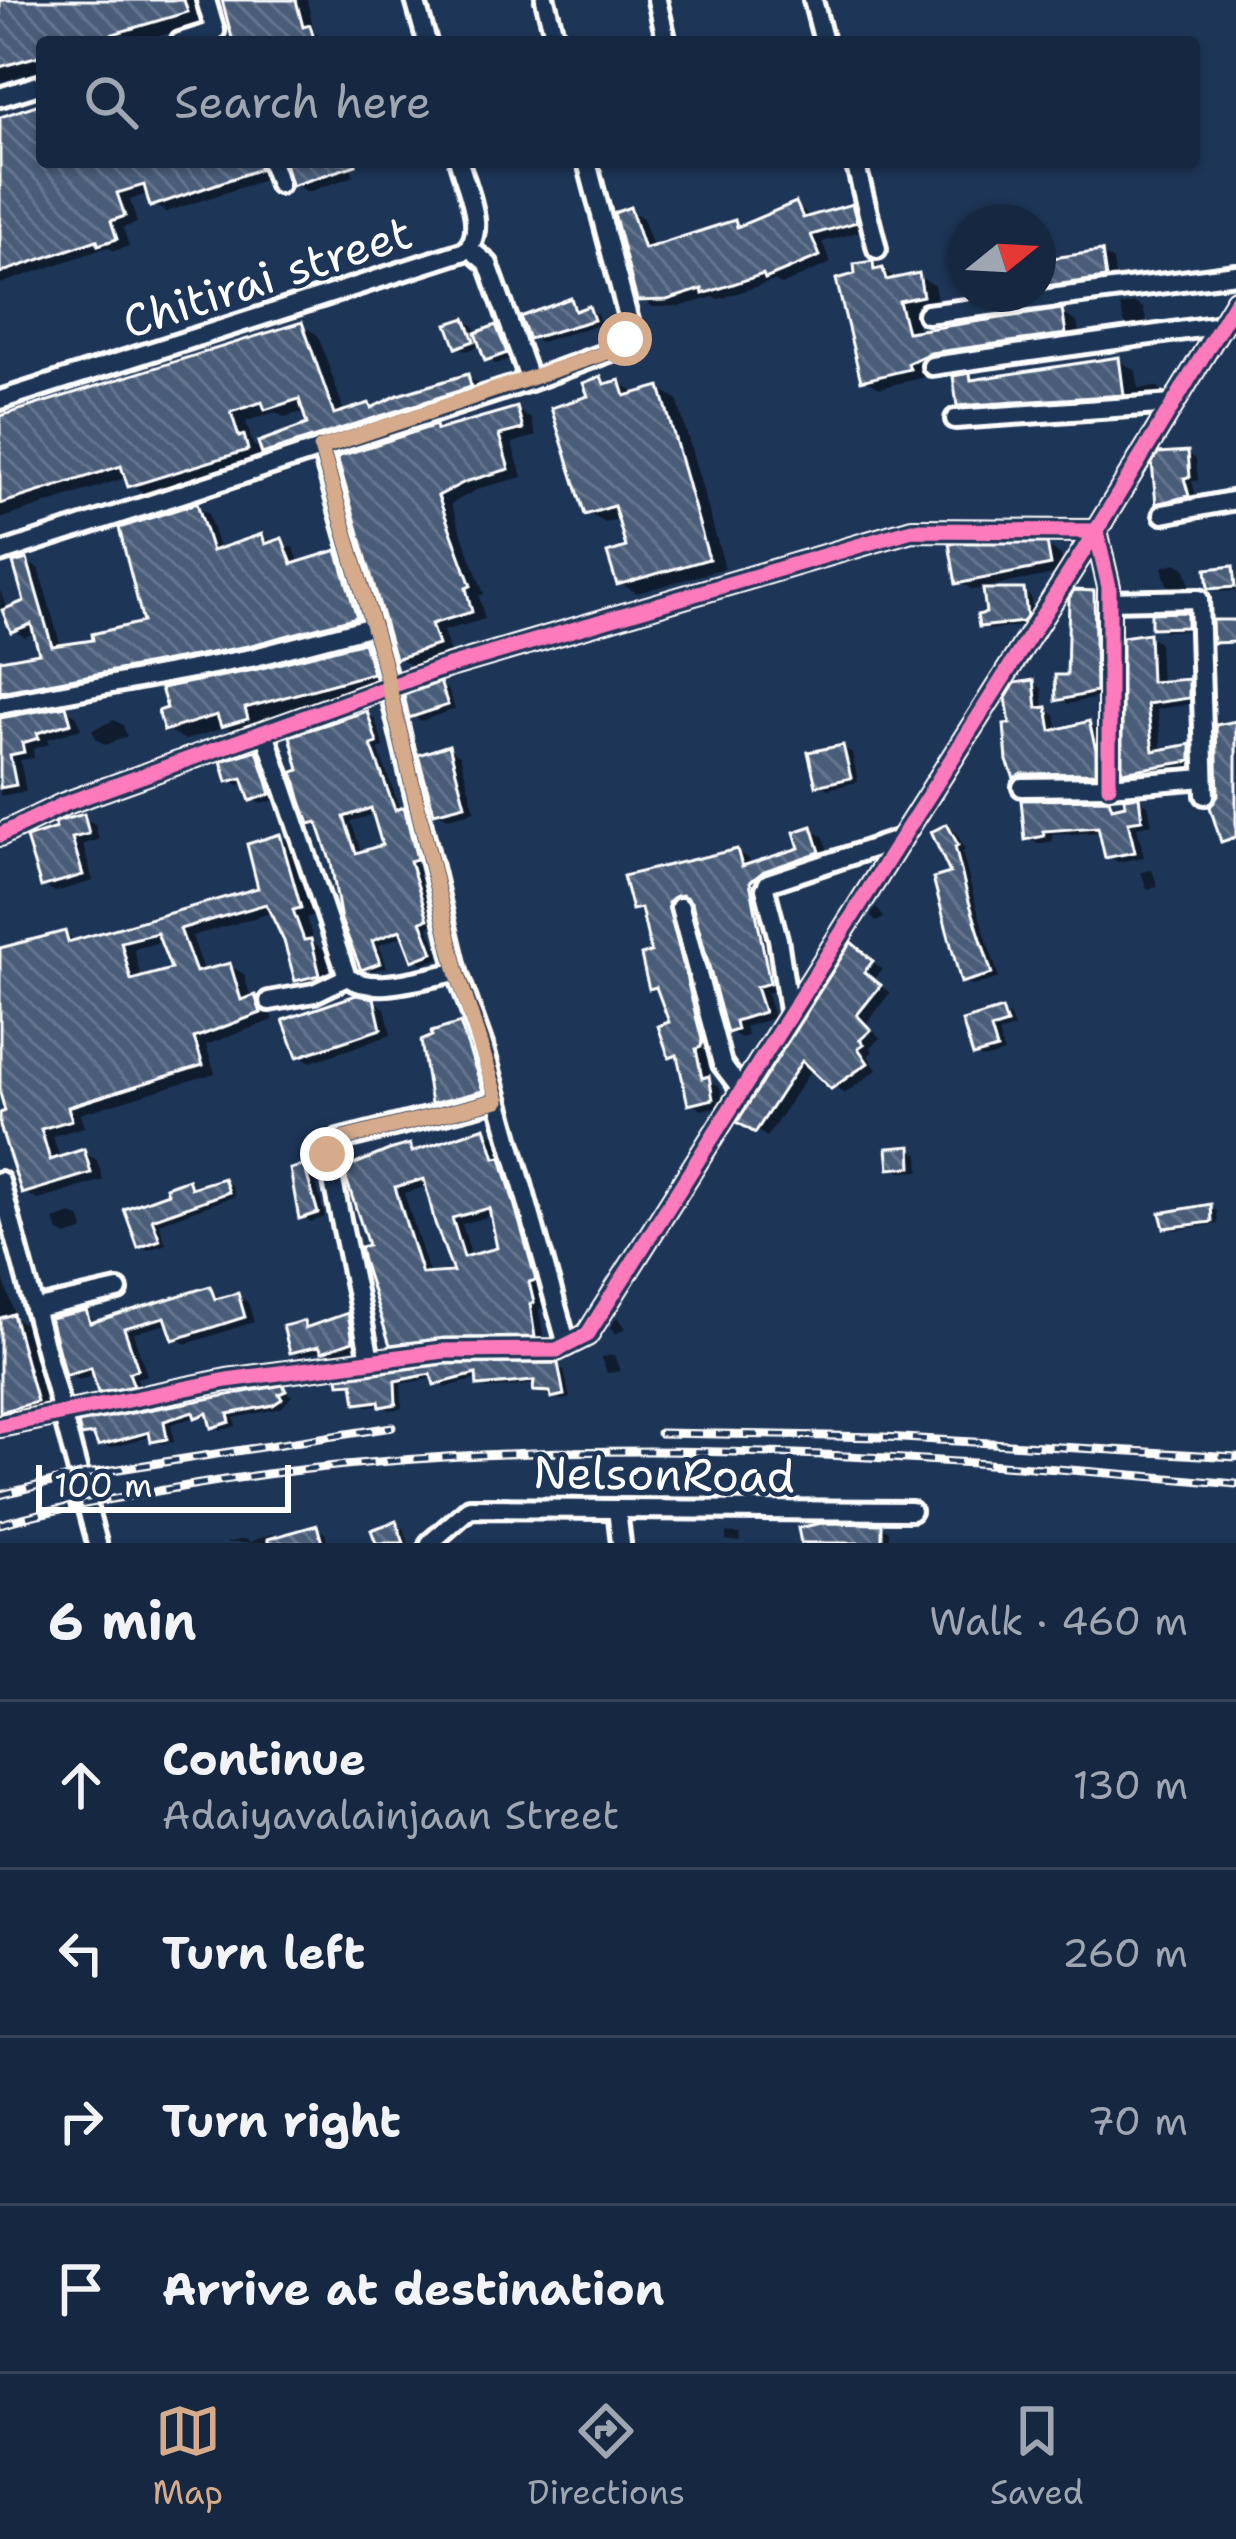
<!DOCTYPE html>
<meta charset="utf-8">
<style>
:root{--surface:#162841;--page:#1f3048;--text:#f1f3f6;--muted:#9ea6b1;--line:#35445a;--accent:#d6ab8b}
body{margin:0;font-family:"Shantell Sans",sans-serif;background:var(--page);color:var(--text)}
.compass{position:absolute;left:948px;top:204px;width:108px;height:108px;border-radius:50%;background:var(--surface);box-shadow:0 3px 9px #0004;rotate:72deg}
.scale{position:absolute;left:36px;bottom:30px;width:255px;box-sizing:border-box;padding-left:12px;border:6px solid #fff;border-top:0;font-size:33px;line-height:42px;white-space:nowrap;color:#fff;-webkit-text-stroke:9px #1d3557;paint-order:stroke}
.stop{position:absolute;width:36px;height:36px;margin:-27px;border:9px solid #d6ab8b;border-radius:50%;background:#fff}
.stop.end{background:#d6ab8b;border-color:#fff;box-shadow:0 3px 12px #0008}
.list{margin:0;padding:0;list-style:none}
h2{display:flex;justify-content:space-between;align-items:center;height:156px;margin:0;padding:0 48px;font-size:51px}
h2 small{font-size:39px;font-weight:400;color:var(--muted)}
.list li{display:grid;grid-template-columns:78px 1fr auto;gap:36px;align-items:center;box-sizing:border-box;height:168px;padding:0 48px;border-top:3px solid var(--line)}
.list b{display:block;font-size:45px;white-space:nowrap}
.list p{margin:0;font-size:39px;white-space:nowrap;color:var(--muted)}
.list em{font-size:39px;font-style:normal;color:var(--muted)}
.icon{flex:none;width:66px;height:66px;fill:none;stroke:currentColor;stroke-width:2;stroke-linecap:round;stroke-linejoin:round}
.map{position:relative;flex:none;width:1236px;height:1543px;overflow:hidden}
.search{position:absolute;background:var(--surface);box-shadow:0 3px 9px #0004;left:36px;right:36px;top:36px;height:132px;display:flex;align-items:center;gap:30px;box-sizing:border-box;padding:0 42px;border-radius:12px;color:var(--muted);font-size:45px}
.sheet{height:828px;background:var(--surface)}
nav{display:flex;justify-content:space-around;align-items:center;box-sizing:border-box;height:168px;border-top:3px solid var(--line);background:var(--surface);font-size:33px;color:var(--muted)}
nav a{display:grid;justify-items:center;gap:6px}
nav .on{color:var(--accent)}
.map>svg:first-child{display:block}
.shadow{fill:#0007;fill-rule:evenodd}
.building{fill:url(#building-back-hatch);stroke:#fff;stroke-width:3;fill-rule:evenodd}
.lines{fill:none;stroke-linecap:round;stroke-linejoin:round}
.minor-casing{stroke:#fff;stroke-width:26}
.minor{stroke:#1d3557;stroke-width:16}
.rail-casing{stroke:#fff;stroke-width:9}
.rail{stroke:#1d3557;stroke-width:4.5;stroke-dasharray:14;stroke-linecap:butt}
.cycleway-casing{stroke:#1d3557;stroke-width:22}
.cycleway{stroke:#fd7abc;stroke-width:15}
.route{stroke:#d6ab8b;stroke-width:15}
.labels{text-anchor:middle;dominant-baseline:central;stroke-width:9;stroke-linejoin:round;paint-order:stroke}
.street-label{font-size:45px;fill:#fff;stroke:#1d3557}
</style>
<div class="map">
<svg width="1236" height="1543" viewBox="0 0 1236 1543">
<defs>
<pattern id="building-back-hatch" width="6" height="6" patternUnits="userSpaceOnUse" patternTransform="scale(3)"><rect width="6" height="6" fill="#4a5d79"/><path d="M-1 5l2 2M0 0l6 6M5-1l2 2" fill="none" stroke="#65758d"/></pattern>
</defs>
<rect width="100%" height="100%" fill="#1d3557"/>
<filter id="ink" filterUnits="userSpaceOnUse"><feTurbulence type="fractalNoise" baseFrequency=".00833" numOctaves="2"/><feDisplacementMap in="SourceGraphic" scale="24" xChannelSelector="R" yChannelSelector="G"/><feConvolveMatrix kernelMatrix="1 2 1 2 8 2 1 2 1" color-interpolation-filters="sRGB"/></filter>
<g filter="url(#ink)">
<!-- shadow -->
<g class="shadow">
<path d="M0 0H198L205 23 138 42H42V70L0 82Z"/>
<path d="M225 0H307L314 31 325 42H236Z"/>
<path d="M42 107V162H276L273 177 166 212 153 205 150 193 130 200 137 223 123 228 129 246 114 251 108 247 0 284V121Z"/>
<path d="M287 162H349L354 176 308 192 294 184Z"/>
<path d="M796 205 812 218 852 207 865 215 869 229 822 242 831 263 781 285 774 281 719 299 713 297 682 306 653 307 640 299 630 210 643 218 654 249 735 224 743 228Z"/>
<path d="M1102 254 1113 261 1116 283 1038 293V257L1046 256 1056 261Z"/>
<path d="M872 264 899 280 918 276 934 285 938 304 913 309 919 333 1061 313 1077 322 1081 342 947 361 923 371 924 377 880 388 864 379 859 277Z"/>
<path d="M971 294H1033L982 300Z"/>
<path d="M571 302 581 312 588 309 597 314 601 324 540 342 531 337Z"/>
<path d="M1134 303 1143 308 1148 327 1134 329 1125 324 1120 306Z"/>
<path d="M465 321 474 326 477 335 496 328 505 333 514 358 496 364 488 359 482 345 467 351 458 346Z"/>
<path d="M301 325 318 335 345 414 369 407 374 409 467 377 484 387 486 396 281 462 261 450 263 459 147 494 130 485 128 477 0 519V417ZM306 411 311 426 264 451 253 445 246 421 275 412 284 417Z"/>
<path d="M1118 360 1136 371 1138 388 1158 387 1167 396 1140 398V403L977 415 959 404 970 377 979 381Z"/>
<path d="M600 379 611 385 619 383 637 393 660 389 677 399 725 568 637 593 619 583 630 549 620 518 605 523 588 513 591 398Z"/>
<path d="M517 410 531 419 536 436 512 443 522 477 480 488 451 504 484 594 479 596 485 619 443 631 450 653 412 666 398 657 341 459Z"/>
<path d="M1188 454 1196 459 1198 481H1192L1197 500 1167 507 1158 502Z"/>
<path d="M196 506 208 513 220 551 261 537 294 548 300 565 337 553 348 559 367 623 0 709V662L43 656 36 632 25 637 13 630 5 610 0 612V590L7 611 28 603 27 562 39 569 61 647 97 643 147 624Z"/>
<path d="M1046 546 1061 555 1064 572 973 590 959 582Z"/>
<path d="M1176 563 1185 568 1190 588 1176 590 1167 585 1162 567Z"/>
<path d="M1232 569 1236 571V591L1219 592 1211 587Z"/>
<path d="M1023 592 1031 597 1032 625 990 630 982 625Z"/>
<path d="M1093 594 1102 599 1104 696 1068 704 1059 699 1070 677Z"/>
<path d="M1186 615 1195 620V630L1163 631 1154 626Z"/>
<path d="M1148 636 1159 642 1161 684 1188 682 1199 688V703L1157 709 1162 752 1190 747 1201 753V766L1135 776 1125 770Z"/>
<path d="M364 645 382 656 390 683 262 718 265 729 242 735 227 727 185 740 166 729 255 673Z"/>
<path d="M1033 683 1042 688 1044 709 1055 715 1058 732 1088 724 1097 729 1104 756V777L1025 781 1016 776 1013 727Z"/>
<path d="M440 685 448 690 455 709 421 721 412 716Z"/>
<path d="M65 709 77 716 81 729 47 739 49 744 33 749 34 758 20 760 26 791 0 796V718Z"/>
<path d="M367 714 375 719 384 747 378 749 401 811 412 816 424 863 417 865 435 923 428 926 440 958 424 964 415 959 405 935 379 945 387 967 370 971 361 966 322 828 312 822ZM376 814 385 847 362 854 351 821Z"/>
<path d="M114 720 123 725 127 736 106 745 97 740 92 730Z"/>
<path d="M448 748 460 755 475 811 448 818 436 811Z"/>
<path d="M843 748 852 753 858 782 828 789 819 784Z"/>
<path d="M256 753 265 759 278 799 261 804 252 799 247 783 238 785 229 780Z"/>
<path d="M1138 799 1148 805 1152 824 1137 827 1144 857 1118 862 1108 856 1102 832 1052 835 1053 841 1038 844 1028 838 1024 803 1108 802 1119 808Z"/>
<path d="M83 818 95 824 99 840 83 844 93 881 55 892 43 885Z"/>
<path d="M947 827 956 832 965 850 962 852 976 905 999 978 973 986 964 981Z"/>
<path d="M812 830 824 837 830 859 761 889 781 989 767 993 774 1018 745 1027 748 1036 741 1038 729 1031 694 898 679 910 713 1053 706 1055 712 1082 720 1087 724 1105 702 1110 690 1103 681 1061 671 1056 673 1024 661 992 652 987 654 954 646 915 635 908 737 852 749 859 751 866 802 850Z"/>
<path d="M280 837 294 845 313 915 306 918 315 944 324 950 333 982 312 987 298 979 287 940 274 912 192 936 205 973 230 966 244 974 251 1000 268 1006 273 1020 206 1045 215 1073 80 1114 84 1127 53 1136 60 1160 84 1153 97 1160 103 1180 38 1200 24 1192 0 1101V951L65 934 78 942 261 891ZM164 941 175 971 142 981 134 949Z"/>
<path d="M1152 870 1158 887 1147 889 1141 872Z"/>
<path d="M876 907 884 918 876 922 871 916Z"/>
<path d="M862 953 882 969 873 980 890 993 867 1023 880 1038 870 1047 873 1051 868 1056 877 1070 844 1094 813 1067 767 1137 741 1121Z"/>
<path d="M373 1001 385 1008 391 1035 311 1062 299 1055Z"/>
<path d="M1002 1012 1010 1017 1014 1028 998 1033 1004 1053 984 1059 975 1054 966 1023Z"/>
<path d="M460 1027 471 1033 492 1096 444 1108 433 1102Z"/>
<path d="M485 1130 496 1136 503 1161 512 1166 545 1286 538 1288 544 1308 539 1309 544 1342 404 1350 393 1343 372 1247 409 1148 419 1153ZM429 1186 457 1275 430 1276 404 1193ZM494 1215 501 1250 472 1258 462 1224Z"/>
<path d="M910 1149 919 1154 920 1171 901 1172 892 1167Z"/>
<path d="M304 1168 313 1173 325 1217 311 1222 302 1217Z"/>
<path d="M224 1181 232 1186 235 1196 159 1223 166 1244 148 1250 140 1246 128 1210 172 1195 188 1183 196 1187Z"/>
<path d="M1210 1208 1217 1211 1218 1224 1174 1230 1167 1226Z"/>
<path d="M72 1214 81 1219 84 1230 67 1236 58 1231 54 1220Z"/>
<path d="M0 1268 16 1319 30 1327 52 1411 0 1426Z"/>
<path d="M210 1289 222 1300 237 1296 248 1302 254 1322 186 1344 176 1338 171 1323 133 1333 147 1375 137 1378 142 1391 111 1397 100 1391 96 1375 78 1380 68 1374 86 1313 98 1324Z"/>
<path d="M347 1316 356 1321 361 1345 333 1355 325 1350 301 1356 292 1351 303 1324 311 1329Z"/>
<path d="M617 1317 626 1328 616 1334 610 1328Z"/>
<path d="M614 1355 620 1371 607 1373 601 1357Z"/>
<path d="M557 1366 564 1370 570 1398 561 1400 543 1393 536 1389V1384L488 1389 480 1384V1378L444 1388 435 1378 401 1384 402 1408 390 1410 381 1405 366 1406 358 1402 357 1386 342 1383 445 1367Z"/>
<path d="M282 1389 292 1396 281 1408 234 1418 236 1426 221 1430 213 1426 211 1418 199 1416 171 1424 174 1442 161 1444 153 1436 109 1448 98 1437 84 1434Z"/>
<path d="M396 1524 404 1529 409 1543H372Z"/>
<path d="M882 1527 889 1531V1543H804Z"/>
<path d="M317 1528 325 1533 328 1543H224L244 1539 249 1542 272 1534 281 1538Z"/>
<path d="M726 1532 740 1534V1542L726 1540Z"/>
</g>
<!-- building -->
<g class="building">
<path d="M0 0H184L188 12 86 42H42V55L0 67Z"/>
<path d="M222 0H296L303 27 310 25 315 42H233Z"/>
<path d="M42 103V162H258L260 169 150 207 144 185 117 193 125 216 111 221 117 239 98 245 97 240 0 273V117Z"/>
<path d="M285 162H355L356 165 291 186Z"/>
<path d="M796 202 803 218 852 204 857 222 811 235 820 256 765 279 763 274 703 294 702 289 667 300 637 301 614 213 630 207 644 249 735 220 737 227Z"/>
<path d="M1102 251 1106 278 1038 287V260Z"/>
<path d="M873 261 874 270 883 268 886 280 919 273 923 296 899 301 907 332 1062 309 1066 334 930 353 908 363 910 369 861 381 836 279 855 274 854 264Z"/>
<path d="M571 298 575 311 589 306 594 320 529 339 520 317Z"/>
<path d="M465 318 474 341 456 348 447 324Z"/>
<path d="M302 322 334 414 369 403 371 408 398 395 468 374 471 387 262 454 258 442 307 424 299 399 265 410 262 402 231 412 239 437 244 435 248 450 128 487 121 466 0 504V416Z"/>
<path d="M496 325 507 353 485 361 475 333Z"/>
<path d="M1119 357 1124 395 957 406 953 376 970 373 971 380Z"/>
<path d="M601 376 604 384 620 380 625 396 660 386 709 559 617 585 607 553 626 547 614 506 585 515 551 408 588 396 583 383Z"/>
<path d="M517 407 523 429 499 435 509 469 465 482 438 496 471 586 466 588 472 612 431 624 438 645 395 659 337 457 436 425 437 430Z"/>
<path d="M1188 451 1190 477 1184 478 1189 496 1156 504 1152 463 1158 453Z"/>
<path d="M197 503 212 551 262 534 265 544 282 538 292 564 337 550 357 617 248 646 0 692V660L39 653 31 624 11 632 2 610 24 601 13 563 27 559 52 646 93 640 92 634 143 622 119 528Z"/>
<path d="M949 543H1047L1051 565 956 584Z"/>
<path d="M1233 566 1235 587 1208 589 1206 569Z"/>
<path d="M983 589H1024L1027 617 1023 622 979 627 977 615 986 613Z"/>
<path d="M1074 590 1094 591 1096 692 1056 701 1055 675H1067L1069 598Z"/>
<path d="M1187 612V627L1151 628V613Z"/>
<path d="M1212 620H1236V642L1213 643Z"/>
<path d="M1149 633 1151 682 1189 679V698L1147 704 1153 751 1191 744V761L1122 772V637Z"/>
<path d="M364 642 373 673 245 708 248 719 221 727 217 715 164 731 158 711 167 708 161 688 254 670Z"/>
<path d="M1034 680 1037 708 1047 707 1051 731 1089 721 1096 750V773L1022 774 1014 778 1007 761 1004 724H1010L1006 698 1015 683Z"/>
<path d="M440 682 448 705 409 718 404 695Z"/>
<path d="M66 706 71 723 37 733 39 738 22 743 24 752 10 755 16 785 0 788V718Z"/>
<path d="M367 711 377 743 371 745 395 810 404 807 417 859 410 861 428 919 421 921 433 953 412 961 400 930 372 941 380 963 361 970 341 920 331 863 317 822 309 824 300 798 293 772 299 770 290 736ZM371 808 382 845 356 853 344 817Z"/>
<path d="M1236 721V837L1221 842 1210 807 1218 795 1216 725Z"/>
<path d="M449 745 465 805 434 813 418 755Z"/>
<path d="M843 745 851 778 816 786 808 752Z"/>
<path d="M257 750 271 794 250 801 242 778 227 782 221 761Z"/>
<path d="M1139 796 1142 820 1128 822 1135 852 1105 858 1098 827 1043 831 1044 836 1025 840 1021 800 1109 799 1112 808 1125 805 1124 798Z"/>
<path d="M84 814 89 834 72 838 83 875 41 887 26 838 56 828 54 823 59 821Z"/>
<path d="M947 824 958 845 955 847 968 898 992 974 961 983 933 878 950 873 931 832Z"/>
<path d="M812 826 820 852 764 871 750 882 770 983 756 987 764 1012 735 1021 737 1030 727 1033 692 903 682 895 668 903 702 1040 701 1047 696 1049 702 1078 709 1076 713 1099 688 1105 677 1055 669 1058 658 1026 669 1022 656 987 649 989 645 973 641 955 651 952 641 908 632 910 623 876 737 849 742 866 799 848 794 832Z"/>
<path d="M280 834 301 908 293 910 304 940 311 939 320 975 295 981 284 941 266 904 180 929 196 972 230 963 241 1000 255 995 261 1013 194 1038 203 1065 68 1107 72 1120 41 1129 50 1160 84 1149 91 1173 22 1194 0 1126V1113L5 1111 0 1093V948L65 931 68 942 258 888 247 844ZM157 933 171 969 131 980 121 942Z"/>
<path d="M851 942 873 961 864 972 881 985 857 1015 871 1030 860 1040 864 1044 858 1048 868 1063 831 1089 802 1061 755 1133 737 1122Z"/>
<path d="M356 995 374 998 381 1029 297 1057 283 1020Z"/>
<path d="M1002 1009 1007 1024 991 1029 997 1049 973 1056 962 1021Z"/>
<path d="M460 1023 483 1091 431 1104 421 1041 432 1036 431 1032Z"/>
<path d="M485 1127 495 1158 501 1157 536 1280 529 1282 534 1303 530 1304 535 1337 444 1338 390 1345 363 1261 360 1247 368 1245 343 1169 389 1150 410 1144 412 1152ZM424 1179 435 1223 453 1272 422 1274 409 1233 395 1187ZM489 1208 497 1248 464 1257 452 1218Z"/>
<path d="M911 1146 912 1167 889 1169 887 1148Z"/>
<path d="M304 1165 318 1213 299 1219 290 1169Z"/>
<path d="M224 1178 229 1192 152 1219 160 1240 138 1248 124 1209 168 1193 166 1187 188 1179 191 1188Z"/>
<path d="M1211 1204 1212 1222 1164 1228 1160 1213Z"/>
<path d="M210 1286 215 1299 238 1293 245 1317 173 1340 165 1317 124 1328 138 1369 129 1373 134 1386 98 1393 91 1368 65 1376 50 1318 86 1310 90 1323Z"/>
<path d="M348 1313 353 1341 322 1352 319 1346 290 1353 283 1326 304 1321 305 1328Z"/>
<path d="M13 1314 37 1402 0 1412V1318Z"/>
<path d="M558 1363 564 1395 551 1398 550 1392 533 1391 534 1381 477 1386 476 1374 434 1385 431 1374 395 1381 396 1404 380 1407 379 1401 356 1404 353 1383 339 1384 338 1378 445 1364Z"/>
<path d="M283 1385 286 1391 279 1394 282 1399 273 1405 228 1414 230 1422 211 1428 207 1413 195 1418 193 1412 164 1421 167 1439 151 1442 149 1432 98 1446 93 1434 81 1436 78 1423Z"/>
<path d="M396 1521 404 1543H376L371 1530Z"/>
<path d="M822 1523 882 1524V1543H801L798 1528Z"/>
<path d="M317 1525 322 1543H268V1539Z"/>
</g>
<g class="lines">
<defs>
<g id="minor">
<path d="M206 0 215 31"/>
<path d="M415 0 427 42"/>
<path d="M545 0 556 42"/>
<path d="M657 0 666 39"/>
<path d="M813 0 824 42"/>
<path d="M180 42 215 31"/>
<path d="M0 97 42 84"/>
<path d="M271 162 279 184"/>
<path d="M855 162 877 249"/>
<path d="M469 248 488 264 530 381"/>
<path d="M927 314 1236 274"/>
<path d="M932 366 1221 325"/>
<path d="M0 400 465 251C488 231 466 188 459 162"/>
<path d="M955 419 1173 404"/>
<path d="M321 448 382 658 457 972"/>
<path d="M1163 514 1236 500"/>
<path d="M0 553 530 381 617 349 625 339 629 321 587 162"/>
<path d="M1109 601 1199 599 1205 795"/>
<path d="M0 705 251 658 373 626"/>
<path d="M265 733 347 977C374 996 425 977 457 972L483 1045 567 1345"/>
<path d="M1022 787 1109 786 1204 778"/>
<path d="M0 835 64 804 436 670 912 530 1096 531 1109 587V786"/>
<path d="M680 907 722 1064 741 1089"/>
<path d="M269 1001 314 993 347 977"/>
<path d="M789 1011 778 939 765 889 768 883 897 840"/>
<path d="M0 1181 97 1543"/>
<path d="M34 1309 118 1290"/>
<path d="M370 1358 327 1153 338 1140 498 1100"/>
<path d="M0 1426 227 1380 444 1351 557 1350 587 1335 1096 531 1236 301"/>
<path d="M617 1509 621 1543"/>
<path d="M430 1543 470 1508 911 1511"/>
</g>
</defs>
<!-- minor casing -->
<use href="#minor" class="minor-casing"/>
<!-- minor -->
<use href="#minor" class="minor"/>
<defs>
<g id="rail">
<path d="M660 1433 884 1437 1236 1457"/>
<path d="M0 1495 80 1475 392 1427"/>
<path d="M0 1524C61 1507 124 1497 187 1486 533 1428 888 1453 1236 1484"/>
</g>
</defs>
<!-- rail casing -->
<use href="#rail" class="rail-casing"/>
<!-- rail -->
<use href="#rail" class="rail"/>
<defs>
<g id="cycleway">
<path d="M0 835 64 804 436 670 912 530 1096 531 1109 587V786"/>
<path d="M0 1426 227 1380 444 1351 557 1350 587 1335 1096 531 1236 301"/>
</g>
</defs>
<!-- cycleway casing -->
<use href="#cycleway" class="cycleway-casing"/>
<!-- cycleway -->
<use href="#cycleway" class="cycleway"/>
</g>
</g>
<g class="lines" filter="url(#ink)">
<!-- route -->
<path class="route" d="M327 1154 338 1140 498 1100 457 972 382 658 321 448 617 349 625 339"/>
</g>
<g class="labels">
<!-- street labels -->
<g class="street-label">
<text transform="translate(267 277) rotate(-18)">Chitirai street</text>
<text transform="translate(664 1474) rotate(1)">NelsonRoad</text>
</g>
</g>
</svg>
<svg class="compass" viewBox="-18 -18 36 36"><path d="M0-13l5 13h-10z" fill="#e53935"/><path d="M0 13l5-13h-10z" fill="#9ea6b1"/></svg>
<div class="scale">100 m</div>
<div class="stop" style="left:625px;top:339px"></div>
<div class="stop end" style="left:327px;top:1154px"></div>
<div class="search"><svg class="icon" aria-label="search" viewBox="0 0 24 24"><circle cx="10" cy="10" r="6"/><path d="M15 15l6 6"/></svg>Search here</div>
</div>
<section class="sheet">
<h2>6 min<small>Walk · 460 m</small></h2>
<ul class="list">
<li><svg class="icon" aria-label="ahead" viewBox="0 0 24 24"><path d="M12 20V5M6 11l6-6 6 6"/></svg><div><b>Continue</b><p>Adaiyavalainjaan Street</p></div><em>130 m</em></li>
<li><svg class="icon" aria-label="left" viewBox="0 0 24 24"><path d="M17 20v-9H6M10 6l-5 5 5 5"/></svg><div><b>Turn left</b></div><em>260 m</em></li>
<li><svg class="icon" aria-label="right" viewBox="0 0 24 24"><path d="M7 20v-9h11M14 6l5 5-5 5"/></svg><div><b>Turn right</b></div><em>70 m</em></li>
<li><svg class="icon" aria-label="arrive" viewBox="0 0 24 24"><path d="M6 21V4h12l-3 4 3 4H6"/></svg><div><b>Arrive at destination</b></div></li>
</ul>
</section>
<nav>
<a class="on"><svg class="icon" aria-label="map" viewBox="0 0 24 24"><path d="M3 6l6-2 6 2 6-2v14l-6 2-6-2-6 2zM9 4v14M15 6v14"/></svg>Map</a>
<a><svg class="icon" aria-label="directions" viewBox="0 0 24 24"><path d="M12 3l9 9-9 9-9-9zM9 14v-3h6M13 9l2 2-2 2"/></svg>Directions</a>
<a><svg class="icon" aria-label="saved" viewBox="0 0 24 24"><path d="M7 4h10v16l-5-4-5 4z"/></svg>Saved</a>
</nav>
